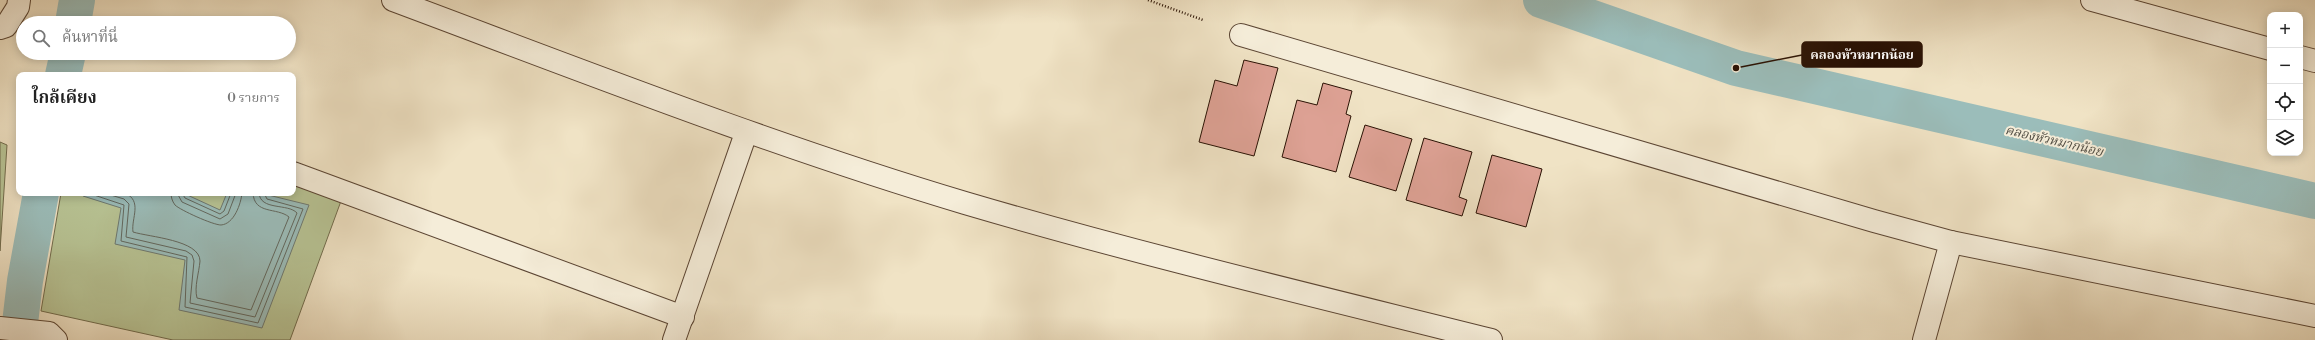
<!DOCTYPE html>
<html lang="th">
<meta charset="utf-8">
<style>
:root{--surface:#fff;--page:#f6f6f6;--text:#222;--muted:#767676;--line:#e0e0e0}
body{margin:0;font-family:"Libre Bodoni","Noto Serif Thai",serif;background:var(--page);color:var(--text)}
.controls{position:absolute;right:12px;top:12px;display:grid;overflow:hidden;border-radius:8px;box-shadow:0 2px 10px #0003}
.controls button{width:36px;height:36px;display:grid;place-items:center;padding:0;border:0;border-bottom:1px solid var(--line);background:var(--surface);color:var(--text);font:20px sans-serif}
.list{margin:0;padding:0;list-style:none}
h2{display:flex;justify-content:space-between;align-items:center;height:52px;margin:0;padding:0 16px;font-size:17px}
h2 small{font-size:13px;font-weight:400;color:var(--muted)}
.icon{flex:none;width:22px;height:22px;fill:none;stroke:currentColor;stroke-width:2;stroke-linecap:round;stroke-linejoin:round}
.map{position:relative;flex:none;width:2315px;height:340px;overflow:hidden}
.search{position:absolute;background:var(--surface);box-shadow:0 2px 10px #0003;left:16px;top:16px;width:280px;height:44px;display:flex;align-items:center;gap:10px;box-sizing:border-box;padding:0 14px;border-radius:22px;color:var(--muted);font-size:15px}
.panel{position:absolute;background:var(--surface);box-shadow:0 2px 10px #0003;left:16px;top:72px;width:280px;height:124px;border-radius:8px}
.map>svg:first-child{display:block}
.green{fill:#b8c495;stroke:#716b4c}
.water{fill:#9bbdba;stroke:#6e7971}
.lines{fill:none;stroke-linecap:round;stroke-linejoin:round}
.shore{stroke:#62685f;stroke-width:1}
.canal{stroke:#9bbdba;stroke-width:36}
.building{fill:#dda194;stroke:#2a1204}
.street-casing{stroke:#5c4634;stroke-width:24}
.path{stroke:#2a1204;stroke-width:2.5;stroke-dasharray:1 2;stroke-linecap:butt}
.street{stroke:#f5edd9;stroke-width:22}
.labels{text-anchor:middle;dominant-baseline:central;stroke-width:4;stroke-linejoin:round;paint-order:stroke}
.water-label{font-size:13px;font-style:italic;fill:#524e44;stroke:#f5edd9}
.leader{fill:none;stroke:#2a1204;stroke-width:1.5}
.callout-dot{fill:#2a1204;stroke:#f5edd9;stroke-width:1.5}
.callout{fill:#2a1204;stroke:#2a1204;stroke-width:1.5}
.callout-label{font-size:13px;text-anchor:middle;font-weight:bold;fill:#fff}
</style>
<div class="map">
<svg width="2315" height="340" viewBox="0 0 2315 340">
<rect width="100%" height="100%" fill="#f0e3c5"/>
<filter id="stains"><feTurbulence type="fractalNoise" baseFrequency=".005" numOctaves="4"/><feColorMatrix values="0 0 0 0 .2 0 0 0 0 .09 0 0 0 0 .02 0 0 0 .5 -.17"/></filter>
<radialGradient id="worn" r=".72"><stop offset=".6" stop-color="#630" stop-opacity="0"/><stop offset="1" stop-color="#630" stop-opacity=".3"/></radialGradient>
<!-- green -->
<g class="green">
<path d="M0 142 7 145 0 251Z"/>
<path d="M293 185 341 201 290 340H173L41 311 61 193H293Z"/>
</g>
<!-- water -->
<path class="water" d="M84 193H183L220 210 227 193H260L309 205 262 328 179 310 185 260 115 244 121 208 83 196Z"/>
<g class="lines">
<!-- shore -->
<g class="shore">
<path d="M88 193 124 205 121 241 187 257 185 307 258 323 303 209 267 199 264 193"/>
<path d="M104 193 124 199 129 204 126 237 186 251 192 255 194 261 190 303 255 317 297 213C288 203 260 211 259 193"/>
<path d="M125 193C143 201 131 218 133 232 149 237 200 240 200 261 199 273 194 287 197 298L251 310 289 217C277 207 254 215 253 193"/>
<path d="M171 193C171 197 172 201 175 205 180 210 213 225 221 225 234 224 241 204 242 193"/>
<path d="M177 193 182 202 220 219 228 214 236 193"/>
<path d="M182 193 185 198 220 214 224 211 231 193"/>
</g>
<!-- canal -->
<g class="canal">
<path d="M1541 0 1736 68 2315 201"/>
<path d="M73 23 77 0"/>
<path d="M63 75 68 53"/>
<path d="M18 340 25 281 41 193"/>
</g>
</g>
<!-- building -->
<g class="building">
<path d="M1244 60 1278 68 1254 156 1199 142 1215 80 1237 86Z"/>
<path d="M1323 83 1352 91 1346 114 1351 116 1336 172 1282 157 1297 100 1317 105Z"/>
<path d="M1365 125 1412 139 1396 191 1349 177Z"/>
<path d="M1424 138 1472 152 1459 197 1467 200 1462 216 1406 200Z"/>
<path d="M1492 155 1542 169 1526 227 1476 213Z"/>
</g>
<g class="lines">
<defs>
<g id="street">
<path d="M393 0C583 71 771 145 965 203 1138 254 1315 296 1491 340"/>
<path d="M2092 0 2270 49"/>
<path d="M0 28 6 26 18 7 19 0"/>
<path d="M1241 35 1874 221 1951 242 2315 316"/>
<path d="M2300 57 2315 61"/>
<path d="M293 173 683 317"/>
<path d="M0 328 49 333 56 340"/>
<path d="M674 340 746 133"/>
<path d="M1924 340 1951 242"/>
</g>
</defs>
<!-- street casing -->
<use href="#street" class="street-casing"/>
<!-- path -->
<path class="path" d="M1148 0 1203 20"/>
<!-- street -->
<use href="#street" class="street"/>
</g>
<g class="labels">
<!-- water labels -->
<g class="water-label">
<text transform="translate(2054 141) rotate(13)">คลองหัวหมากน้อย</text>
</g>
</g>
<!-- callouts -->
<path class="leader" d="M1736 68L1802 55"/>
<circle class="callout-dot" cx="1736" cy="68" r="4"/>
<rect class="callout" x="1802" y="42" width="120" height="25" rx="4"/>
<g class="callout-label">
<text x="1862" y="59">คลองหัวหมากน้อย</text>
</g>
<rect width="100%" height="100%" filter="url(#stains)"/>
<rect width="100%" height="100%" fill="url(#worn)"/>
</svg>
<div class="controls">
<button>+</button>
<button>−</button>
<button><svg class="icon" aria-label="locate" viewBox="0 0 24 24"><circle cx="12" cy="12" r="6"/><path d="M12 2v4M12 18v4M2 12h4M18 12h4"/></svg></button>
<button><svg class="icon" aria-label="layers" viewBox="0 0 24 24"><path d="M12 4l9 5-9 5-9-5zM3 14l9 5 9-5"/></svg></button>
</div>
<div class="search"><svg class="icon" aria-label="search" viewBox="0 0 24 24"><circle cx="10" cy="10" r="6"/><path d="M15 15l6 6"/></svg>ค้นหาที่นี่</div>
<section class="panel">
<h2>ใกล้เคียง<small>0 รายการ</small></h2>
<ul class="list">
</ul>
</section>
</div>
